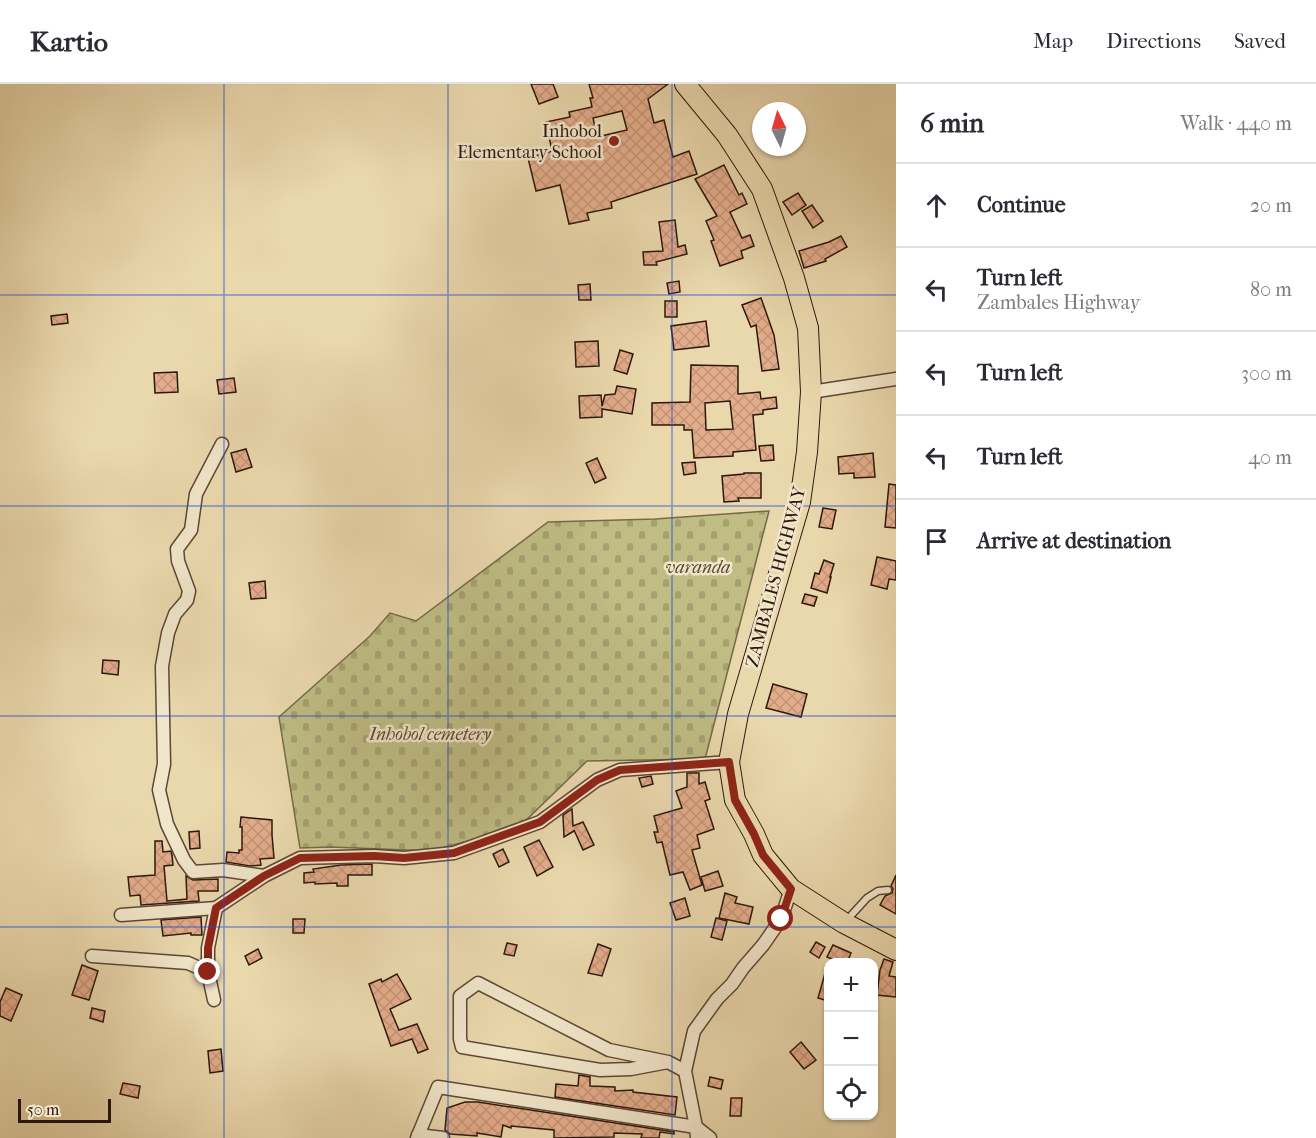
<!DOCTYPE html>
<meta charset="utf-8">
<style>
:root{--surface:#fff;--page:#f7f7f7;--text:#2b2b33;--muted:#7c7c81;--line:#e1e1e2}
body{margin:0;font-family:"IM FELL French Canon",serif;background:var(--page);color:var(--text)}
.controls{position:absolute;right:18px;bottom:18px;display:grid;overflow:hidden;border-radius:12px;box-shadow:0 2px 4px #0004}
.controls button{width:54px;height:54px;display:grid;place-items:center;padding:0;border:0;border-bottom:2px solid var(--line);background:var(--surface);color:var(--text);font:30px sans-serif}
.compass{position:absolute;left:752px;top:18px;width:54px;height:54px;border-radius:50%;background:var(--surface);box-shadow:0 2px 4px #0004;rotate:355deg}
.scale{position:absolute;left:18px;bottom:15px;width:93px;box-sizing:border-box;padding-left:6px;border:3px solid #2e170e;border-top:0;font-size:16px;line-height:21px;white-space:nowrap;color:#2e170e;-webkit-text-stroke:4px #f1e6ca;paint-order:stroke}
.stop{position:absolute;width:18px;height:18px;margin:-14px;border:4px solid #8f2418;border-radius:50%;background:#fff}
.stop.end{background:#8f2418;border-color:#fff;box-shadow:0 2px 6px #0008}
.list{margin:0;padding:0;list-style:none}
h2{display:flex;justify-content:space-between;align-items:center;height:78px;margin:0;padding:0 24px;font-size:26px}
h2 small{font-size:20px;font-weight:400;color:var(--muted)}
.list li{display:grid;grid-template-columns:39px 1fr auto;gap:18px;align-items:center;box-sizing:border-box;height:84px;padding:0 24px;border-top:2px solid var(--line)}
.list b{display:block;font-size:22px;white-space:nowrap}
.list p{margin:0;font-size:20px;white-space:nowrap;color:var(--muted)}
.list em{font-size:20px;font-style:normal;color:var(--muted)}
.icon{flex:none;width:33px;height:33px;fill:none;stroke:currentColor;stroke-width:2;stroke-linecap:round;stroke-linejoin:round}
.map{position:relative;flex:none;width:896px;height:1054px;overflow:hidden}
header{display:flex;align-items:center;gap:36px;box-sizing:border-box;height:84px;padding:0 30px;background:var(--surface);border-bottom:2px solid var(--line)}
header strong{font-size:28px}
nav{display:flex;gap:33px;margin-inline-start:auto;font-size:21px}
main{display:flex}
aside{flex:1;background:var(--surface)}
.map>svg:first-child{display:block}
.cemetery{fill:url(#cemetery-stones);stroke:#766a49;stroke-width:1.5}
.building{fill:url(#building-cross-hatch);stroke:#2e170e;stroke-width:1.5;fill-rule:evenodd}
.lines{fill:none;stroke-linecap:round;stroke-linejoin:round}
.lane-casing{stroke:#5d4736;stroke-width:9}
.street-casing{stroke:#5d4736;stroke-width:15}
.primary-casing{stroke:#2e170e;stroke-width:22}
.lane{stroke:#f1e6ca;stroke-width:6}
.street{stroke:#f1e6ca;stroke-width:12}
.primary{stroke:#ead8ad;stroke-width:20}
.route{stroke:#8f2418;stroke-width:8}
.grid{fill:none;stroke:#1d4ed8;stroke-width:1.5;stroke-opacity:0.55}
.poi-dot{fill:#8f2418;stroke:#f1e6ca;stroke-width:2}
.labels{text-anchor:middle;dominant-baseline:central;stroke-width:5;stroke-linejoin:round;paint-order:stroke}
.poi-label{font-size:18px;fill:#2e170e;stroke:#f1e6ca;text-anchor:end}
.park-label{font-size:18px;font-style:italic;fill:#5a4931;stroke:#f1e6ca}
.street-label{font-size:18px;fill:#2e170e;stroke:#f1e6ca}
</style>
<header>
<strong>Kartio</strong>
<nav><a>Map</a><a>Directions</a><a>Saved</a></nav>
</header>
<main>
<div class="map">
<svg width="896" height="1054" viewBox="0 0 896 1054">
<defs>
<pattern id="cemetery-stones" width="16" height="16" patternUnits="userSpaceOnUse" patternTransform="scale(1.5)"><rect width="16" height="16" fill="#bfbc84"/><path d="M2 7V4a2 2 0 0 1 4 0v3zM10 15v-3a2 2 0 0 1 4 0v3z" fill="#a4a171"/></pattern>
<pattern id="building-cross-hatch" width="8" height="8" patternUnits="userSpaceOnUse" patternTransform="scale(1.5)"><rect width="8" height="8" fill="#e3ac8a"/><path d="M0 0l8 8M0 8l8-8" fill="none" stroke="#c39376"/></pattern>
</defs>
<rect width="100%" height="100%" fill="#ead8ad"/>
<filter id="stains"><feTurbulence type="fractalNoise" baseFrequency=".00333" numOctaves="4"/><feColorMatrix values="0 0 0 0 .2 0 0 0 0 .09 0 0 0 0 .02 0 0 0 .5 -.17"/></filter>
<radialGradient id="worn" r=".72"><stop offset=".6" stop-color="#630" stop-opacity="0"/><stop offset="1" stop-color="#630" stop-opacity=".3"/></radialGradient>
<!-- cemetery -->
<path class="cemetery" d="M769 427 705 675 587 677 518 744 430 767 331 763 300 764 279 633 370 552 390 529 416 537 548 438 655 435Z"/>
<!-- building -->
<g class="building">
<path d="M531 0H553L558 13 539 20Z"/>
<path d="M589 0H668L648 15 654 39 664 36 673 73 689 67 697 90 611 118 612 124 587 129 589 136 569 140 560 101 536 107 528 74 552 67 546 38 570 33 569 28 592 23 590 14H593ZM622 27 627 46 597 53 593 34Z"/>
<path d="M724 81 739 111 742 109 747 120 730 128 742 154 750 151 754 162 741 167 743 174 720 182 711 157 714 156 706 137 717 132 695 95Z"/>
<path d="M798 109 806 121 792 131 783 118Z"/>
<path d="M812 121 823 137 813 144 802 127Z"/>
<path d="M675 136 678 163 685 161 687 170 656 178 657 181H644L643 168 663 167 659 138Z"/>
<path d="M841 152 847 163 825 175 826 177 804 184 799 167 829 158Z"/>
<path d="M679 197 680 208 669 210 667 199Z"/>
<path d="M590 200 591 216H579L578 201Z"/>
<path d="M761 214 774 251 779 285 762 287 756 241 751 243 742 221Z"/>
<rect x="665" y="217" width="12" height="16"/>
<path d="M67 230 68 239 52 241 51 232Z"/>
<path d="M706 237 709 262 674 266 671 242Z"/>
<path d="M598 257 599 282 576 283 575 258Z"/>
<path d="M620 266 633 270 627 290 614 286Z"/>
<path d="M691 281 738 282V310L760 308 761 315 776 313 777 324 763 326V330L753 331 756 366 733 368V372L694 374 692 346H684V341H652V319L690 318ZM730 317 733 345 706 346 705 319Z"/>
<path d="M177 288 178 308 155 309 154 289Z"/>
<path d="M234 294 236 308 219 310 217 296Z"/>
<path d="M617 302 636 305 632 330 602 325V333L580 334 579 312 601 311 602 322 605 311 615 310Z"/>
<path d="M773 361 774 376 761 377 759 362Z"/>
<path d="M246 365 252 383 236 388 231 369Z"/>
<path d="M873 369 875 393 854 394V389L839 390 838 373Z"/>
<path d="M597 374 606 394 595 399 586 379Z"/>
<path d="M695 378 696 389 684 391 682 379Z"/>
<path d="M744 389H761V414H738L739 417 724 418 722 392 744 390Z"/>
<path d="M889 400 896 401V444L885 443Z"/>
<path d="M823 424 836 426 832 445 819 443Z"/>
<path d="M877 473 896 477V496L889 495 887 505 871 501Z"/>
<path d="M824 476 834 480 830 493H831L827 509 811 504 815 489 819 490Z"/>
<path d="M265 497 266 514 251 515 249 499Z"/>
<path d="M805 510 817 513 814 522 802 519Z"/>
<path d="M103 576 119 577 118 591 102 589Z"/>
<path d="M773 600 807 610 801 633 766 624Z"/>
<path d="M687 689H699V700L705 698 710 715 705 717 714 745 697 751 700 764 692 766 702 801 690 806 683 788 670 791 662 758 657 759 654 748H658L654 732 682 724 676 707 687 703Z"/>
<path d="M651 692 653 700 642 703 639 694Z"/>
<path d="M572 725 573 742 583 738 594 761 583 766 574 746V747L564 753 563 731Z"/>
<path d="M241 733 272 736V751L274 774 260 775 261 781 250 782 226 778 227 768 239 769V766H242V743H240Z"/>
<path d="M199 747 200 764 190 765 189 748Z"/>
<path d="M539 756 553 783 537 792 524 763Z"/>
<path d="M155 757H162L163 768 171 767 172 771 173 781 164 782 167 817 187 815 186 792 193 796 218 795V807H198L199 817 141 821 140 811 130 812 128 793 155 791Z"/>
<path d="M503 765 509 778 499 783 493 770Z"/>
<path d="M372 780V791H348V802H337V799L315 800V798L304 799V789L314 788 313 785 341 781Z"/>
<path d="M718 787 723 802 705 807 701 793Z"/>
<path d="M896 791V830L880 821 885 812 892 809 893 805 891 802Z"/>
<path d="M725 809 737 813 735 819 753 823 749 840 719 834Z"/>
<path d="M685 814 690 832 676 836 670 819Z"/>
<path d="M201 833 202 851H191V849L163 852 161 836Z"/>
<path d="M716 834 727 837 722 856 711 853Z"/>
<path d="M293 835H305L304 849H293Z"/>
<path d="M816 858 825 863 819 874 810 868Z"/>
<path d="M507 859 517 861 514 872 504 870Z"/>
<path d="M598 860 611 865 602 892 588 889Z"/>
<path d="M833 861 851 869 847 879 837 875 836 877 827 873Z"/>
<path d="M258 865 262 874 249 881 245 872Z"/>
<path d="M884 875 893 878 889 892 896 893V913L877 911 880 886Z"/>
<path d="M82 881 98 887 89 916 72 911Z"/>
<path d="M826 886H828V917L818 914Z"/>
<path d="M397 890 411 915 390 925 399 946 417 940 428 965 418 969 412 955 391 962 369 900 381 895 382 898Z"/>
<path d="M6 904 22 911 11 937 0 932V918Z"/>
<path d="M92 924 105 927 103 938 90 934Z"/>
<path d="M801 958 816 976 804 985 790 968Z"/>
<path d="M221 965 223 987 210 989 208 967Z"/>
<path d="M579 991 590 993V1002L615 1003V1007L633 1006V1008L677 1013 675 1031 555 1013 556 1000 578 1002Z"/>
<path d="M710 993 723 996 721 1005 708 1002Z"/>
<path d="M123 999 140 1002 138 1014 120 1010Z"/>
<path d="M731 1014H742L741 1032H730Z"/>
<path d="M465 1018H478L674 1048V1050L660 1048 659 1054H641L642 1050 614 1049V1053L554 1054V1046L511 1042V1044L503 1041 501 1053 477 1049V1052L450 1050 445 1046 447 1024Z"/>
</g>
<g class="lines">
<defs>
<path id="lane" d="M846 837 867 814 878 807 888 806"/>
<g id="street">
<path d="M811 308 896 295"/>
<path d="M222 360 196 410 191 446 177 465 178 477 189 507 187 516 175 530 168 549 162 582 164 680 159 706 167 740 184 776 193 788 223 786 264 792"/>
<path d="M121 831 216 824"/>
<path d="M92 872 188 879 208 888"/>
<path d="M214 916 208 888V864L216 824 264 792 300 774 374 772 404 774 454 769 540 738 597 696 620 686 729 678"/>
<path d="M668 978 631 985 600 986 462 963 460 955V912L478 899 609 966 668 978 685 987"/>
<path d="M418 1051 443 1054"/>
<path d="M417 1054 438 1003 696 1043 697 1054"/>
<path d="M710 1054 696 1043 685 987 694 947 717 915 732 900 743 884 763 861 781 835 791 805"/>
</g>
<path id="primary" d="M685 0 727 51 762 105 794 194 808 244 811 308 807 368 800 418 738 630 729 678 735 716 754 750 763 771 791 805 844 839 896 866"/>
</defs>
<!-- lane casing -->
<use href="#lane" class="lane-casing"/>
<!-- street casing -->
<use href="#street" class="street-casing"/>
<!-- primary casing -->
<use href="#primary" class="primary-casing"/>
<!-- lane -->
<use href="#lane" class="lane"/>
<!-- street -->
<use href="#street" class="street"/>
<!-- primary -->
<use href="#primary" class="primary"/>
</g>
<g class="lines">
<!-- route -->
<path class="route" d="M208 888V864L216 824 264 792 300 774 374 772 404 774 454 769 540 738 597 696 620 686 729 678 735 716 754 750 763 771 791 805 781 835"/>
</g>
<!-- grid -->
<path class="grid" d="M224 0V1054M448 0V1054M672 0V1054M0 211H896M0 422H896M0 632H896M0 843H896"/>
<!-- markers -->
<circle class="poi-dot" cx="614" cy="57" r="6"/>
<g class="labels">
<!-- poi labels -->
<g class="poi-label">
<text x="602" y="47">Inhobol<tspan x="602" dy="21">Elementary School</tspan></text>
</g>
<!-- park labels -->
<g class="park-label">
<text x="698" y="483">varanda</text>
<text x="430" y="650">Inhobol cemetery</text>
</g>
<!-- street labels -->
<g class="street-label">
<text transform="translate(776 493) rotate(-75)">ZAMBALES HIGHWAY</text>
</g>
</g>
<rect width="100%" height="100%" filter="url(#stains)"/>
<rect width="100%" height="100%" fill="url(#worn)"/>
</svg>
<div class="controls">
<button>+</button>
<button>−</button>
<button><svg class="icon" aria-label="locate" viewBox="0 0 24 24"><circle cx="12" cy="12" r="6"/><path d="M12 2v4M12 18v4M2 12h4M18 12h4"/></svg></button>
</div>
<svg class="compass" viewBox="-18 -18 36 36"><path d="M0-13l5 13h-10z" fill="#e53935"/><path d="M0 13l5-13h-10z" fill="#7c7c81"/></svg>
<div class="scale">50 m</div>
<div class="stop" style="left:781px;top:835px"></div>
<div class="stop end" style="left:208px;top:888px"></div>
</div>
<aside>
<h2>6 min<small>Walk · 440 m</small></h2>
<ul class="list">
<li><svg class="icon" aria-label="ahead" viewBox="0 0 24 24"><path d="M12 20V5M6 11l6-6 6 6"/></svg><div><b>Continue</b></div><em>20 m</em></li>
<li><svg class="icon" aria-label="left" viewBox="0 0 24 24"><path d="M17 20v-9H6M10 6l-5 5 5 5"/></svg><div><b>Turn left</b><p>Zambales Highway</p></div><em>80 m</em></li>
<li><svg class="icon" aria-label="left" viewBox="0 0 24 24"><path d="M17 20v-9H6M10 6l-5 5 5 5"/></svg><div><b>Turn left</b></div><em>300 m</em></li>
<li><svg class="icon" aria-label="left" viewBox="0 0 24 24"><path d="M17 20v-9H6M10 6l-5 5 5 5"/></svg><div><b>Turn left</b></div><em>40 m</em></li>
<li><svg class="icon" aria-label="arrive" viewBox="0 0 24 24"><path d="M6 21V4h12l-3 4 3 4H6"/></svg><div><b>Arrive at destination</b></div></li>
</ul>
</aside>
</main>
